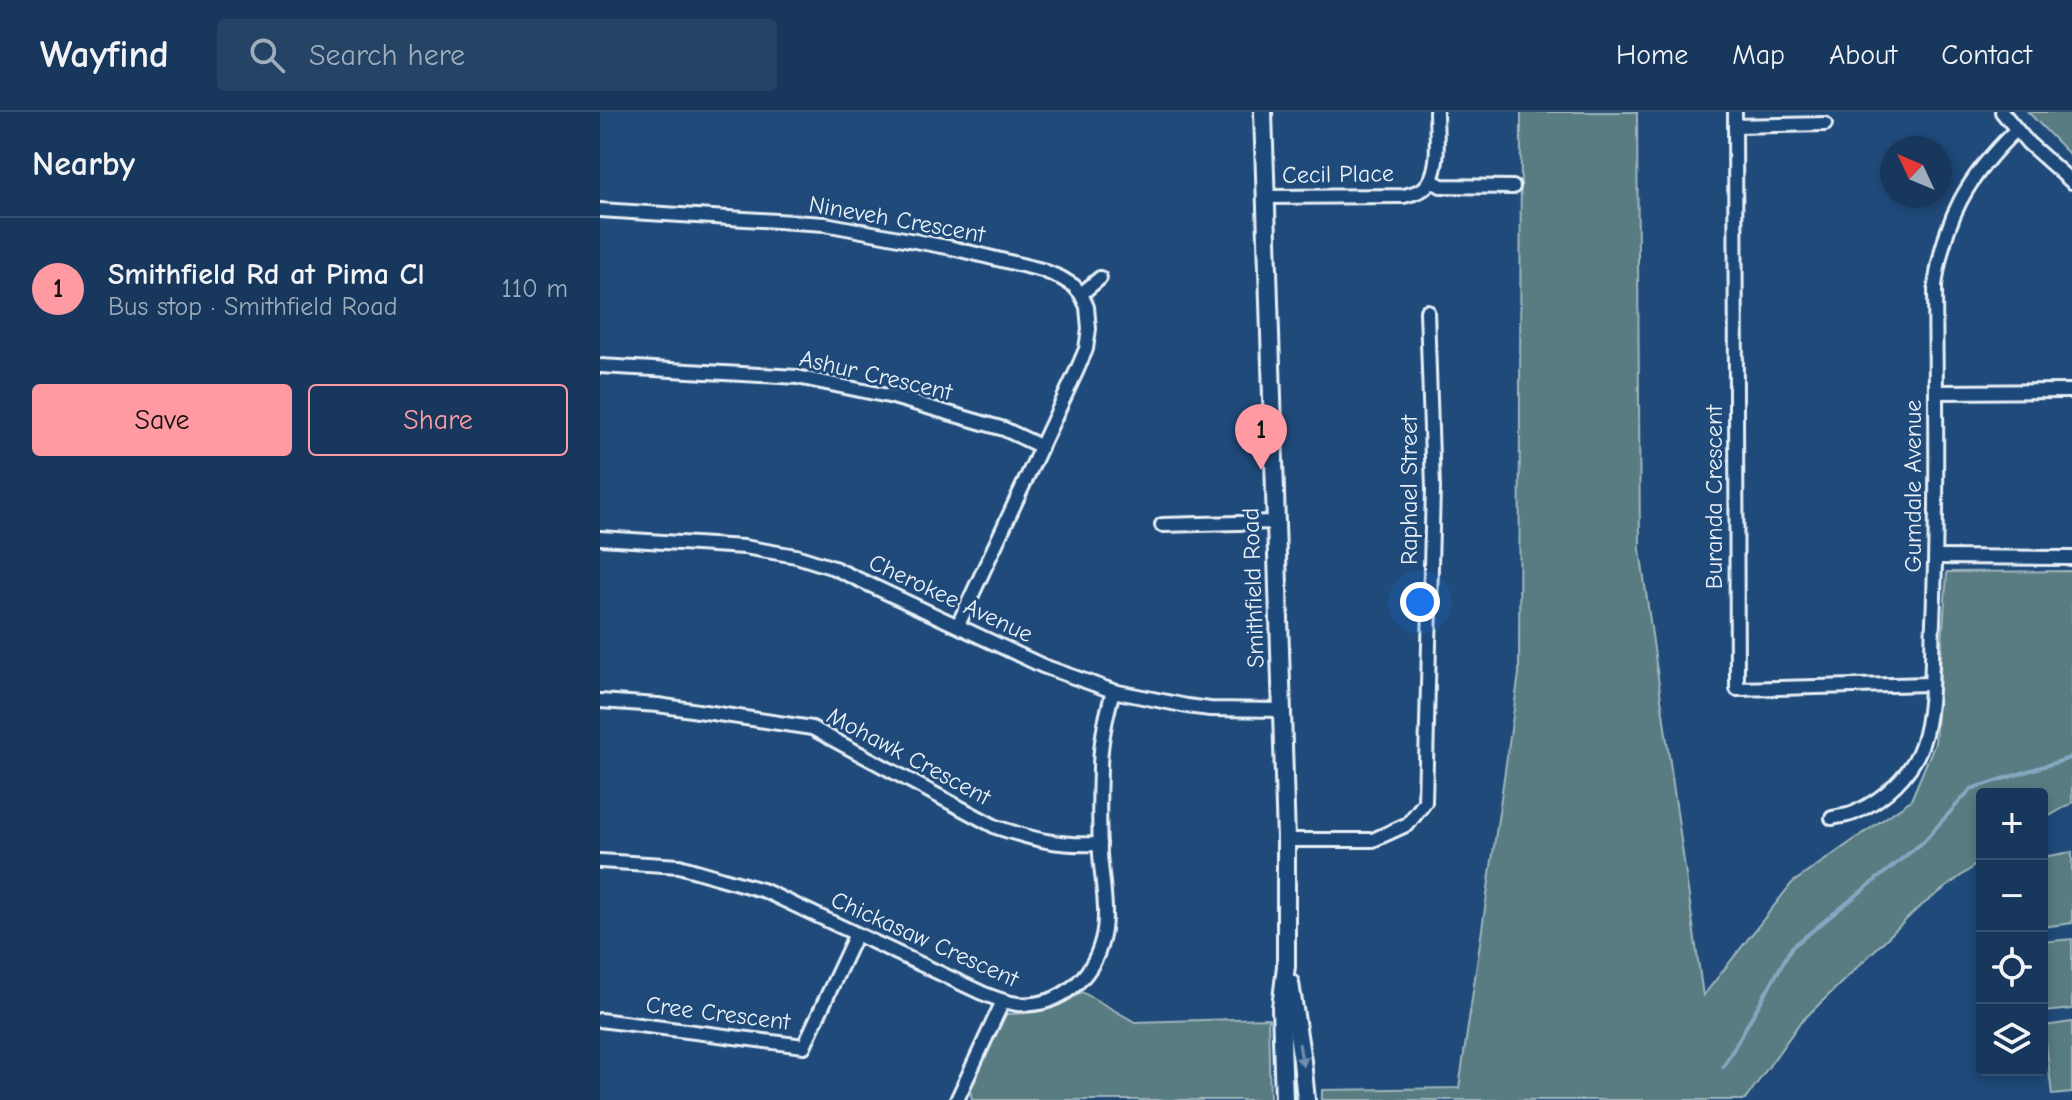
<!DOCTYPE html>
<meta charset="utf-8">
<style>
:root{--surface:#17385c;--page:#244365;--text:#f1f3f6;--muted:#9eacbb;--line:#365272;--accent:#ff9aa2}
body{margin:0;font-family:"Comic Neue",sans-serif;background:var(--page);color:var(--text)}
.controls{position:absolute;right:24px;bottom:24px;display:grid;overflow:hidden;border-radius:8px;box-shadow:0 4px 12px #0003}
.controls button{width:72px;height:72px;display:grid;place-items:center;padding:0;border:0;border-bottom:2px solid var(--line);background:var(--surface);color:var(--text);font:40px sans-serif}
.compass{position:absolute;left:1280px;top:24px;width:72px;height:72px;border-radius:50%;background:var(--surface);box-shadow:0 4px 12px #0003;rotate:314deg}
.you{position:absolute;left:820px;top:490px;width:28px;height:28px;margin:-20px;border:6px solid #fff;border-radius:50%;background:#1a73e8;box-shadow:0 0 0 12px #1a73e833}
.badge{display:grid;place-items:center;width:52px;height:52px;border-radius:50%;background:var(--accent);color:#111;font-size:26px;font-weight:700}
.pin{position:absolute;translate:-50% -66px;filter:drop-shadow(0 2px 4px #0008)}
.pin::after{content:'';position:absolute;top:42px;width:28px;height:24px;background:inherit;clip-path:polygon(0 0,100% 0,50% 100%)}
.list{margin:0;padding:0;list-style:none}
h2{display:flex;justify-content:space-between;align-items:center;height:104px;margin:0;padding:0 32px;font-size:34px}
h2 small{font-size:26px;font-weight:400;color:var(--muted)}
.list li{display:grid;grid-template-columns:52px 1fr auto;gap:24px;align-items:center;box-sizing:border-box;height:144px;padding:0 32px;border-top:2px solid var(--line)}
.list b{display:block;font-size:30px;white-space:nowrap}
.list p{margin:0;font-size:26px;white-space:nowrap;color:var(--muted)}
.list em{font-size:26px;font-style:normal;color:var(--muted)}
.actions{display:flex;gap:16px;padding:24px 32px}
.actions a{flex:1;padding:18px 0;border:2px solid var(--accent);border-radius:8px;text-align:center;font-size:28px;color:var(--accent)}
.actions .main{background:var(--accent);color:#111}
.icon{flex:none;width:44px;height:44px;fill:none;stroke:currentColor;stroke-width:2;stroke-linecap:round;stroke-linejoin:round}
.map{position:relative;flex:none;width:1472px;height:988px;overflow:hidden}
header{display:flex;align-items:center;gap:48px;box-sizing:border-box;height:112px;padding:0 40px;background:var(--surface);border-bottom:2px solid var(--line)}
header strong{font-size:38px}
nav{display:flex;gap:44px;margin-inline-start:auto;font-size:28px}
.search{width:560px;height:72px;background:var(--page);display:flex;align-items:center;gap:20px;box-sizing:border-box;padding:0 28px;border-radius:8px;color:var(--muted);font-size:30px}
main{display:flex}
aside{flex:1;background:var(--surface)}
.map>svg:first-child{display:block}
.green{fill:#597c81;stroke:#a0b6bc;stroke-width:2}
.lines{fill:none;stroke-linecap:round;stroke-linejoin:round}
.stream{stroke:#84a8c1;stroke-width:4}
.minor-casing{stroke:#e8f1f8;stroke-width:18}
.secondary-casing{stroke:#e8f1f8;stroke-width:22}
.minor{stroke:#1f4a7a;stroke-width:12}
.secondary{stroke:#1f4a7a;stroke-width:16}
.oneway{fill:#6f8dac}
.labels{text-anchor:middle;dominant-baseline:central;stroke-width:6;stroke-linejoin:round;paint-order:stroke}
.street-label{font-size:24px;fill:#e8f1f8;stroke:#1f4a7a}
</style>
<header>
<strong>Wayfind</strong>
<div class="search"><svg class="icon" aria-label="search" viewBox="0 0 24 24"><circle cx="10" cy="10" r="6"/><path d="M15 15l6 6"/></svg>Search here</div>
<nav><a>Home</a><a>Map</a><a>About</a><a>Contact</a></nav>
</header>
<main>
<aside>
<h2>Nearby<small></small></h2>
<ul class="list">
<li><span class="badge">1</span><div><b>Smithfield Rd at Pima Cl</b><p>Bus stop · Smithfield Road</p></div><em>110 m</em></li>
</ul>
<div class="actions"><a class="main">Save</a><a>Share</a></div>
</aside>
<div class="map">
<svg width="1472" height="988" viewBox="0 0 1472 988">
<rect width="100%" height="100%" fill="#1f4a7a"/>
<filter id="ink" filterUnits="userSpaceOnUse"><feTurbulence type="fractalNoise" baseFrequency=".0125" numOctaves="2"/><feDisplacementMap in="SourceGraphic" scale="16" xChannelSelector="R" yChannelSelector="G"/><feConvolveMatrix kernelMatrix="1 2 1 2 8 2 1 2 1" color-interpolation-filters="sRGB"/></filter>
<g filter="url(#ink)">
<!-- green -->
<g class="green">
<path d="M921 0H1037L1040 438 1103 884 1192 771 1311 688 1335 631 1347 460 1472 459V691L1442 708V682H1382V748L1317 797 1199 912 1145 988H722V978L859 976 919 562Z"/>
<path d="M1428 0H1472V45Z"/>
<path d="M1472 740V811L1442 815V745Z"/>
<path d="M1472 827V897L1444 900 1442 830Z"/>
<path d="M482 880 535 910 668 906 670 988H372L369 972 406 902C435 902 458 896 482 880Z"/>
<path d="M1472 910V981L1452 983 1444 914Z"/>
</g>
<g class="lines">
<!-- stream -->
<path class="stream" d="M1123 955 1192 835 1323 730 1371 677 1470 646 1472 643"/>
<defs>
<g id="minor">
<path d="M1135 0 1137 577 1330 572"/>
<path d="M1402 0 1428 31 1472 70"/>
<path d="M1135 14 1225 12"/>
<path d="M831 68 841 74 913 75"/>
<path d="M667 85 804 84C810 82 817 81 823 77 842 63 836 22 836 0"/>
<path d="M0 98 225 112 352 136 442 158 461 166 474 174 481 182 487 195 489 217 486 237 477 258 358 513"/>
<path d="M481 182 500 166"/>
<path d="M0 254 197 265 293 285 404 317 440 334"/>
<path d="M1336 280 1472 279"/>
<path d="M562 413 675 410"/>
<path d="M0 426 144 435 196 444 234 456 443 554 513 579 587 594 610 597 681 598"/>
<path d="M1336 445 1472 446"/>
<path d="M0 589 58 593 212 616 396 715C435 728 458 734 500 732"/>
<path d="M1232 706C1240 704 1249 704 1256 700 1284 687 1312 662 1322 632 1334 598 1331 547 1333 510 1338 398 1336 286 1335 174 1344 107 1367 65 1416 18"/>
<path d="M686 728H773L808 712 825 690 833 376 827 199"/>
<path d="M0 749 79 754 165 779 382 881C394 886 405 890 417 892 459 896 492 867 502 828 509 802 502 769 500 742 499 714 499 685 500 657 500 630 506 604 513 579"/>
<path d="M0 908 204 934 256 822"/>
<path d="M357 988 403 889"/>
</g>
<g id="secondary">
<path d="M663 0 686 728V854L681 896 684 988"/>
<path d="M690 871 702 949 706 988"/>
</g>
</defs>
<!-- minor casing -->
<use href="#minor" class="minor-casing"/>
<!-- secondary casing -->
<use href="#secondary" class="secondary-casing"/>
<!-- minor -->
<use href="#minor" class="minor"/>
<!-- secondary -->
<use href="#secondary" class="secondary"/>
</g>
<!-- one-way arrows -->
<defs><path id="oneway-solid" d="M-6-.8H1V-3.2L6.5 0L1 3.2V.8H-6Z" transform="scale(2)"/></defs>
<use class="oneway" href="#oneway-solid" transform="translate(701 943) rotate(80)"/>
</g>
<g class="labels">
<!-- street labels -->
<g class="street-label">
<text transform="translate(738 62) rotate(-1)">Cecil Place</text>
<text transform="translate(297 107) rotate(10)">Nineveh Crescent</text>
<text transform="translate(276 263) rotate(13)">Ashur Crescent</text>
<text transform="translate(1313 374) rotate(-90)">Gumdale Avenue</text>
<text transform="translate(809 378) rotate(-90)">Raphael Street</text>
<text transform="translate(1114 385) rotate(-90)">Buranda Crescent</text>
<text transform="translate(653 476) rotate(-92)">Smithfield Road</text>
<text transform="translate(351 486) rotate(25)">Cherokee Avenue</text>
<text transform="translate(309 644) rotate(28)">Mohawk Crescent</text>
<text transform="translate(325 827) rotate(24)">Chickasaw Crescent</text>
<text transform="translate(118 901) rotate(7)">Cree Crescent</text>
</g>
</g>
</svg>
<div class="controls">
<button>+</button>
<button>−</button>
<button><svg class="icon" aria-label="locate" viewBox="0 0 24 24"><circle cx="12" cy="12" r="6"/><path d="M12 2v4M12 18v4M2 12h4M18 12h4"/></svg></button>
<button><svg class="icon" aria-label="layers" viewBox="0 0 24 24"><path d="M12 4l9 5-9 5-9-5zM3 14l9 5 9-5"/></svg></button>
</div>
<svg class="compass" viewBox="-18 -18 36 36"><path d="M0-13l5 13h-10z" fill="#e53935"/><path d="M0 13l5-13h-10z" fill="#9eacbb"/></svg>
<div class="you"></div>
<div class="pin badge" style="left:661px;top:358px">1</div>
</div>
</main>
